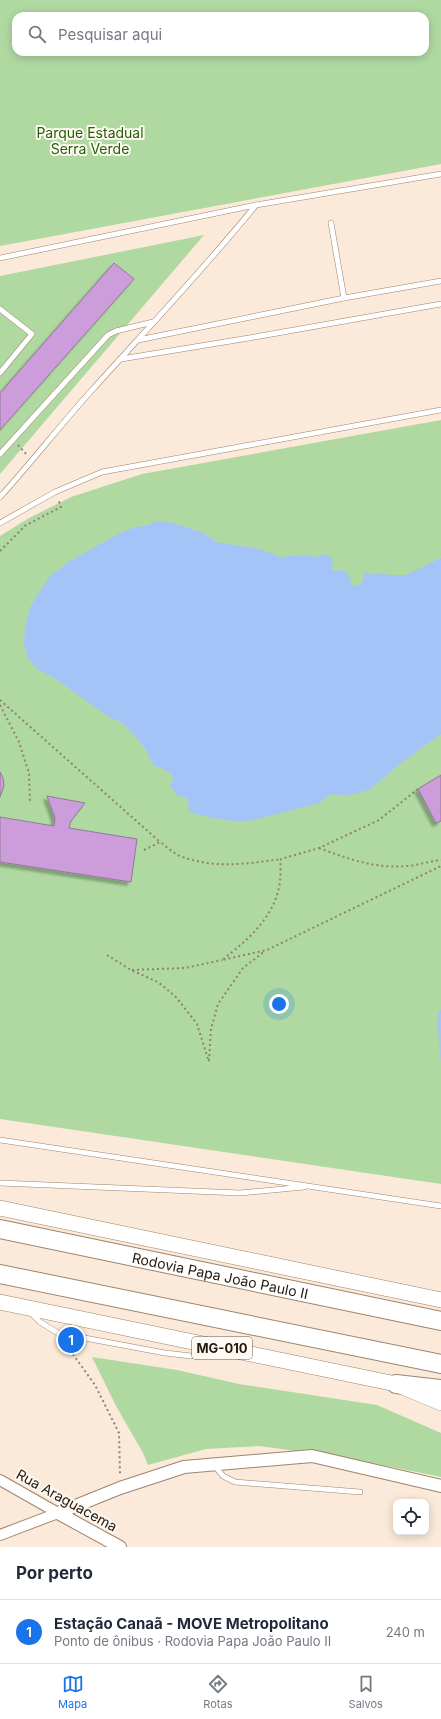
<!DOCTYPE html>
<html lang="pt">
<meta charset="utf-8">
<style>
:root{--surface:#fff;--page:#f2f2f3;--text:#1f2937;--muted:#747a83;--line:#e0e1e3;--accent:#1a73e8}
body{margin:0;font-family:Inter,sans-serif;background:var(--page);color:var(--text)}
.controls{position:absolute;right:12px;bottom:12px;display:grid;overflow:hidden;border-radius:8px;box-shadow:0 2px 10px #0003}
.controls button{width:36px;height:36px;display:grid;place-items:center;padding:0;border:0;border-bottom:1px solid var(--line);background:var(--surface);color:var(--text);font:20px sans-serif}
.you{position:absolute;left:279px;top:1004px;width:14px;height:14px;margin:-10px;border:3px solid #fff;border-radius:50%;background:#1a73e8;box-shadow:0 0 0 6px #1a73e833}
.badge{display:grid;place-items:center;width:26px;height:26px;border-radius:50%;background:var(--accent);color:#fff;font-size:13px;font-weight:700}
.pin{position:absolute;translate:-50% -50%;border:2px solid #fff;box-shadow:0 1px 4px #0006}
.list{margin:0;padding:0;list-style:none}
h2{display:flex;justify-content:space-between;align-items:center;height:52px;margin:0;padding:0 16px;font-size:17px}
h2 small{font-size:13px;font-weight:400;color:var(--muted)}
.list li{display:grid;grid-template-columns:26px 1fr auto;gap:12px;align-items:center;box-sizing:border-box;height:64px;padding:0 16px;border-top:1px solid var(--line)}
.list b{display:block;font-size:15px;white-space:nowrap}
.list p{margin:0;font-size:13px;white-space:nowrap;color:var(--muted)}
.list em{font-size:13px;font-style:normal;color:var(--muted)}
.icon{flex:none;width:22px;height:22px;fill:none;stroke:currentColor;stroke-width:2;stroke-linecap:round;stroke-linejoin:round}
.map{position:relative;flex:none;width:441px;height:1547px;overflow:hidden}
.search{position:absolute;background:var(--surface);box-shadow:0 2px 10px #0003;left:12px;right:12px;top:12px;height:44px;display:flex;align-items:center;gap:10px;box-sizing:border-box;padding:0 14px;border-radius:12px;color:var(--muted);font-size:15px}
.sheet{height:116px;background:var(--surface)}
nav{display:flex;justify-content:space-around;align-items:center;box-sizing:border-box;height:56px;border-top:1px solid var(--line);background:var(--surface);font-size:11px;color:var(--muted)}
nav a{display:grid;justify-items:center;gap:2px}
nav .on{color:var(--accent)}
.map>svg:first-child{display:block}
.green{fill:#b0d9a2;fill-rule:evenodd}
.water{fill:#a4c4f8}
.building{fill:#cd9cdb;stroke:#8f7a96;filter:url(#shadow)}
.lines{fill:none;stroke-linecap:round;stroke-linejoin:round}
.service-casing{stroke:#9e846b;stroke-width:6}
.minor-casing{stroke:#9e846b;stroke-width:12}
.tertiary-casing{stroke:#9e846b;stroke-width:14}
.primary-casing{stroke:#9e846b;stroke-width:16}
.motorway-casing{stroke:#9e846b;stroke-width:20}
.path{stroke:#8f8174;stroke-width:2;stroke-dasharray:2 3;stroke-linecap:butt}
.service{stroke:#fff;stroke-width:5}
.minor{stroke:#fff;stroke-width:10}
.tertiary{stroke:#fff;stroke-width:12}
.primary{stroke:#fff;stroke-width:15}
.motorway{stroke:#fff;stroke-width:18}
.labels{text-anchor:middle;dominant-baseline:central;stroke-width:4;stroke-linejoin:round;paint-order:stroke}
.shield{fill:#fff9f3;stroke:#645c53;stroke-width:1}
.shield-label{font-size:13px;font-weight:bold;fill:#22180e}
.park-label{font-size:14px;fill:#266103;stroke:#fff9f3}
.street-label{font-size:14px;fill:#22180e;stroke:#fff9f3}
</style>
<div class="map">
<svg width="441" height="1547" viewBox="0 0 441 1547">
<defs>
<filter id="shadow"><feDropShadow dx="-3.5" dy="3.5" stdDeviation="1" flood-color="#0004"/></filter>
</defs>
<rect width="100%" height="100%" fill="#fbead9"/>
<!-- green -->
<g class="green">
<path d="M0 0H441V164L0 246ZM16 16H425V52H16Z"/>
<path d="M204 235 0 474V276Z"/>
<path d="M441 420V1184L0 1119V536L29 518 71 497 142 474Z"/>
<path d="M92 1357 177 1370 239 1384 377 1405 441 1433V1477L348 1458 259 1446 206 1449 148 1465 143 1453 116 1406Z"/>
</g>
<!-- water -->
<g class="water">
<path d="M157 521 173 523 204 533 216 542 260 549 281 557 303 555 318 557 323 553 333 559 331 570 347 571 352 585C363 587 364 579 365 571L372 575 381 573 390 575H406L441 558V734L405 760 369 790 346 796 334 794 327 796 320 803C298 808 276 815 253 820 236 823 204 818 189 811L188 798 178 796 170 786 174 778 166 770 153 765 145 748 124 724 109 717 54 678 37 669 28 658 24 645 25 628 30 607 50 576 70 561 120 533 136 527 146 526Z"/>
<path d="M441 1008V1065L437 1017Z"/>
</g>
<!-- building -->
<g class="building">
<path d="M114 263 134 279 0 430V393Z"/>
<path d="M0 772 3 778 4 786 0 797Z"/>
<path d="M441 775V821L436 823 418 789Z"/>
<path d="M47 796 85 803 71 821 69 828 137 839 131 882 0 862V817L54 826 55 818Z"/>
<path d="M65 1336 78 1338 77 1343 64 1341Z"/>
</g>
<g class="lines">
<defs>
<g id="service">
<path d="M331 223 344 298"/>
<path d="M0 258 256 205 441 174"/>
<path d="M0 309 32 334 0 373"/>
<path d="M138 340 344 298 441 281"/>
<path d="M121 359 249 338 441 304"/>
<path d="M0 454 108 335 116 331 153 322"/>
<path d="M0 497C32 462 61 424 93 389 148 328 204 269 256 205"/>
<path d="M0 523 55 492 102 472 441 410"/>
<path d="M0 1140 441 1206"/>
<path d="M0 1183 240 1193 304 1187"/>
<path d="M31 1313 40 1322 58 1333 165 1353 191 1356 220 1352"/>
<path d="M214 1465 223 1476 235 1482 360 1492"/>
</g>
<g id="minor">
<path d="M0 1480 58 1513"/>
<path d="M0 1535 58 1513"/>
</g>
<g id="tertiary">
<path d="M58 1513 120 1488 184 1467 312 1456 441 1486"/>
<path d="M58 1513 120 1547"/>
</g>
<g id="primary">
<path d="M0 1208 441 1300"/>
<path d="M0 1302 396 1384 441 1403"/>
</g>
<g id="motorway">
<path id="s1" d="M0 1229 441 1321"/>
<path d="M0 1274 441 1364"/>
<path d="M396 1384 441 1389"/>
</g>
</defs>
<!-- service casing -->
<use href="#service" class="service-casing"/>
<!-- minor casing -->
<use href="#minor" class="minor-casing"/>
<!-- tertiary casing -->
<use href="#tertiary" class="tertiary-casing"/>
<!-- primary casing -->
<use href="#primary" class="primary-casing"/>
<!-- motorway casing -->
<use href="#motorway" class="motorway-casing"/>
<!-- path -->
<g class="path">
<path d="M18 445 27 455"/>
<path d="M0 551 26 525 61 507 58 499"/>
<path d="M0 700 160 842"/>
<path d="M0 705 19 742 29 773 30 802"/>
<path d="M418 789 379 820 319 848 281 859C280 866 281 874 280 881 276 916 248 940 222 960L267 950 441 866"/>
<path d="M319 848C348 859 376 869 407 866 419 865 430 861 441 860"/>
<path d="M144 850 160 842C166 846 173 853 180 856 214 869 246 864 281 859"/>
<path d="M107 955 131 970 158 982 176 997 197 1024 209 1062"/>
<path d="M132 970 185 968 222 960"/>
<path d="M209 1061 211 1029 218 1004 243 968 265 951"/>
<path d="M64 1342 95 1385 119 1433 120 1476"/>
</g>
<!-- service -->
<use href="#service" class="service"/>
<!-- minor -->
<use href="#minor" class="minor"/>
<!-- tertiary -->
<use href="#tertiary" class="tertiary"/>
<!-- primary -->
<use href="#primary" class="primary"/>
<!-- motorway -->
<use href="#motorway" class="motorway"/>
</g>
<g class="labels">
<!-- shield labels -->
<rect class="shield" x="192" y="1337" width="60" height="22" rx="3"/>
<g class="shield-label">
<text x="222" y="1348">MG-010</text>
</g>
<!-- park labels -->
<g class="park-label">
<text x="90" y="132">Parque Estadual<tspan x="90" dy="16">Serra Verde</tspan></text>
</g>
<!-- street labels -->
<g class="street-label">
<text stroke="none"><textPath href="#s1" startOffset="225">Rodovia Papa João Paulo II</textPath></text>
<text transform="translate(67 1500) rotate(29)">Rua Araguacema</text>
</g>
</g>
</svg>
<div class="controls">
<button><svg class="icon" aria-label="locate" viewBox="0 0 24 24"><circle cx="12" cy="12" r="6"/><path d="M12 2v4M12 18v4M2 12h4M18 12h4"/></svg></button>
</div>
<div class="you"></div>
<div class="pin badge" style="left:71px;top:1340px">1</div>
<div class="search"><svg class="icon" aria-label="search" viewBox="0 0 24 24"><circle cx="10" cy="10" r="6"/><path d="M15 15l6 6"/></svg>Pesquisar aqui</div>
</div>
<section class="sheet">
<h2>Por perto<small></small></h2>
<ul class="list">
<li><span class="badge">1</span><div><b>Estação Canaã - MOVE Metropolitano</b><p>Ponto de ônibus · Rodovia Papa João Paulo II</p></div><em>240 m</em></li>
</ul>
</section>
<nav>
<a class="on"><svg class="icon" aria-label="map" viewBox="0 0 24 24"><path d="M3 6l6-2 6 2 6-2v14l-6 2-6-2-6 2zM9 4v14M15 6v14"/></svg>Mapa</a>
<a><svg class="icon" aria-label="directions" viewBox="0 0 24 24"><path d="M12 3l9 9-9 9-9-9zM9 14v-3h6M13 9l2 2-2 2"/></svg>Rotas</a>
<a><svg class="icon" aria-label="saved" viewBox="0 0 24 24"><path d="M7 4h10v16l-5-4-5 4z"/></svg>Salvos</a>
</nav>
